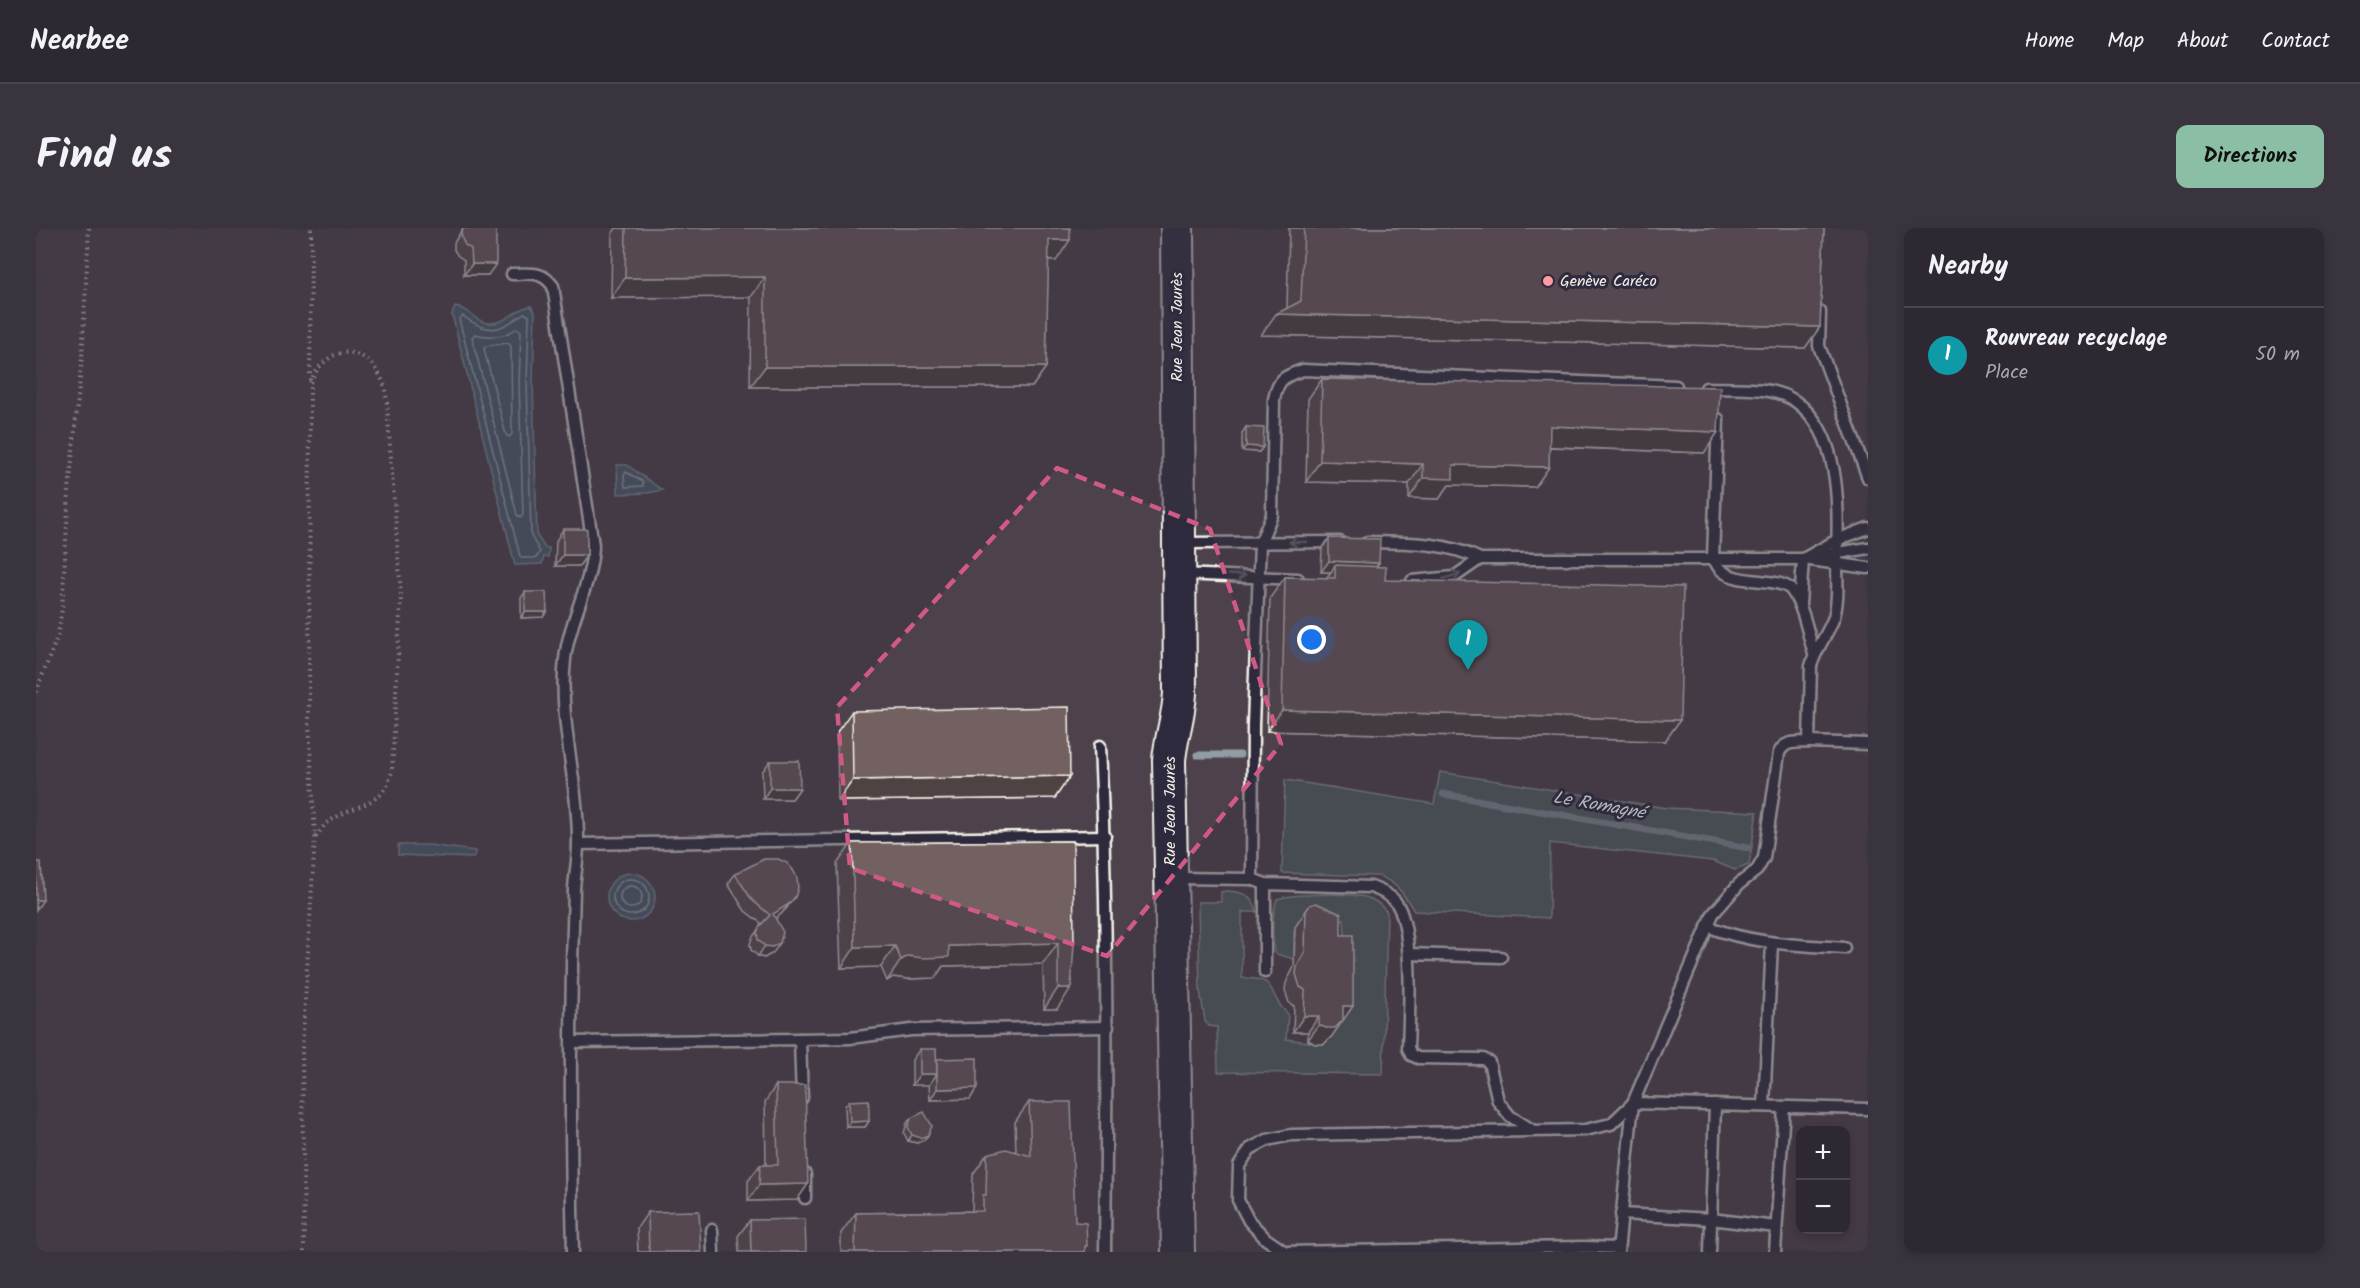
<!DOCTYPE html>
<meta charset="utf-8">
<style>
:root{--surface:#2e2833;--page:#3a343f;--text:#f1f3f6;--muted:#a7a6ac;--line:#49444e;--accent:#8abfa5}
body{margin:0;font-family:Kalam,sans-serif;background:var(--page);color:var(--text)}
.controls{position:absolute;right:18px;bottom:18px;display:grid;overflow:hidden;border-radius:12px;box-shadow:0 3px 9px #0003}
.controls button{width:54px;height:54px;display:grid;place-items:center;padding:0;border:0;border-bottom:2px solid var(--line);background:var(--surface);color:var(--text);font:30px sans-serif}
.you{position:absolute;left:1276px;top:412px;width:21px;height:21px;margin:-15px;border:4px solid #fff;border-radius:50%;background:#1a73e8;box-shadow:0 0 0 9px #1a73e833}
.badge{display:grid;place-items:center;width:39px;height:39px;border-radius:50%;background:var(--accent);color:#fff;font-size:20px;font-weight:700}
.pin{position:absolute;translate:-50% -50px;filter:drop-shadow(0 2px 3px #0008)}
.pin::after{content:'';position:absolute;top:32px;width:21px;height:18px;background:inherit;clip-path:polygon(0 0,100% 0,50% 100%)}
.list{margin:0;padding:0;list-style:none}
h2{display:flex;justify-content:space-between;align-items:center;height:78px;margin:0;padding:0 24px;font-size:26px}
h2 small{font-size:20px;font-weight:400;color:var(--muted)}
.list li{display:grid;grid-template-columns:39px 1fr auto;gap:18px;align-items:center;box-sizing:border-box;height:96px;padding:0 24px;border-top:2px solid var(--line)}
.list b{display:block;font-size:22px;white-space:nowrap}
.list p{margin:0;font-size:20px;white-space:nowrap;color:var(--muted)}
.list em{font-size:20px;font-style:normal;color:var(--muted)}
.map{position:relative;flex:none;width:1832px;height:1024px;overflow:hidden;border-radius:12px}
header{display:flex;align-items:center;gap:36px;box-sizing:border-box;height:84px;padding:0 30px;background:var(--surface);border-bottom:2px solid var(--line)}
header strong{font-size:28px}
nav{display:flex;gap:33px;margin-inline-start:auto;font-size:21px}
.intro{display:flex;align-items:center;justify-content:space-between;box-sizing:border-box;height:144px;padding:0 36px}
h1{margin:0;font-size:42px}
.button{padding:15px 27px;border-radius:12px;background:var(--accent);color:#111;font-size:21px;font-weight:700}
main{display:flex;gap:36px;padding:0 36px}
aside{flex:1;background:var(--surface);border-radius:12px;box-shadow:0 3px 9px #0003}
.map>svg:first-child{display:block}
.built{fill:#4d424c;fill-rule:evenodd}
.green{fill:#526864;stroke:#a3aca6;stroke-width:1.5}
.water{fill:#4e6677;stroke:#909ea4;stroke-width:1.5}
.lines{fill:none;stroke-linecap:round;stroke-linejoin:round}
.shore{stroke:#b2b9bb;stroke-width:1.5}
.stream{stroke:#909ea4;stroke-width:7}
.lane-casing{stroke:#f4f1e8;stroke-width:15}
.secondary-casing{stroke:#f4f1e8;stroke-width:36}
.path{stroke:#f4f1e8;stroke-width:4;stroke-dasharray:1.5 4.5;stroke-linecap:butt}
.lane{stroke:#2f2a3d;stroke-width:10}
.secondary{stroke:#2f2a3d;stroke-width:32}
.wall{fill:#635353;stroke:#f4f1e8;stroke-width:1.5}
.shaded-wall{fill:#504343;stroke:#f4f1e8;stroke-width:1.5}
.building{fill:#736060;stroke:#f4f1e8;stroke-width:1.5}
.oneway{stroke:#747079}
.marked{fill:none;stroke:#d15985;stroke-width:4.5;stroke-dasharray:12 8;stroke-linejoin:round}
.poi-dot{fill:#ff9aa2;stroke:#2f2a3d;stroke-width:2}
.labels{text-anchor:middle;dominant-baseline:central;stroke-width:6;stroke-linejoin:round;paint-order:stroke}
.poi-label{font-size:16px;fill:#f4f1e8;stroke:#2f2a3d;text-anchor:start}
.street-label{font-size:16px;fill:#f4f1e8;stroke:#2f2a3d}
.water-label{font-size:18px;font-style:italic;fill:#b2b9bb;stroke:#2f2a3d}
</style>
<header>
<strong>Nearbee</strong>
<nav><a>Home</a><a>Map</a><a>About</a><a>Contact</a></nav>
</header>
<div class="intro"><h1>Find us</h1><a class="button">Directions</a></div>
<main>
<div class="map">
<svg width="1832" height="1024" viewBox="0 0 1832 1024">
<rect width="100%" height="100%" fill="#3d3544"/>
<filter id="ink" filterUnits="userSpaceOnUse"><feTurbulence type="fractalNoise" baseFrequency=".0167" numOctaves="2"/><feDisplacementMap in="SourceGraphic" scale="12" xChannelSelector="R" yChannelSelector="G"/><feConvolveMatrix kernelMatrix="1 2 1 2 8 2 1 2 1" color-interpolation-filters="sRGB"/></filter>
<g filter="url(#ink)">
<!-- built -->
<path class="built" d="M0 0H1832V1024H0ZM1764 902H1810V1002H1764Z"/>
<!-- green -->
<g class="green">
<path d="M1404 544 1630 580 1721 584 1713 637 1699 642 1677 633 1514 615 1513 690 1378 683C1368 666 1362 656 1343 648L1246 645 1249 552 1398 576Z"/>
<path d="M1191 663C1207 664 1217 667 1221 684H1206V750C1246 751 1228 764 1252 786L1250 811 1288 816 1296 808V794L1310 724 1308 691 1263 693 1258 703V731L1240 726C1235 712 1236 685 1241 671 1256 665 1317 665 1332 670 1340 672 1346 678 1351 684L1347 846 1182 844 1181 799 1173 798 1169 793 1164 762 1162 674H1185V664Z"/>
</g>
<!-- water -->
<g class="water">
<path d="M495 78 499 84 497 154 501 308 509 320H513L512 329H508L506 336 479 337 416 86 419 79C433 80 439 94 452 95 470 97 479 80 495 78Z"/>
<path d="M581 237H591L626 262 612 265 582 266Z"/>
<path d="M362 617H393L440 623 437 630 362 627Z"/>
<circle cx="595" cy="669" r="24"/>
</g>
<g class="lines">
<!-- shore -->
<g class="shore">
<path d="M488 85 493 88 491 154 495 308 504 324 500 330H486L484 328 423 91 427 88C453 107 463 104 488 85Z"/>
<path d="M481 100 485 103 483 154 487 287 484 290 481 287 436 109 439 106C454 110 468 110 481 100Z"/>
<path d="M472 115 475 118 476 206 473 209 470 207 448 121 450 118Z"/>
<path d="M590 244 607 254V258L589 259 588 247Z"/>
<circle cx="595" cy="669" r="18"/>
<circle cx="595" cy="669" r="11"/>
</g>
<!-- stream -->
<g class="stream">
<path d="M1161 527H1204"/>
<path d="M1407 566 1713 620"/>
</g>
<defs>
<g id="lane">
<path d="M476 46C494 46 505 42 517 58L557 317C556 357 533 392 529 431 522 493 543 555 542 616 542 631 539 646 538 661 534 782 534 903 537 1024"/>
<path d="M1784 84 1783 118 1832 250"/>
<path d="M1682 191 1677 330C1680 334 1682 340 1685 342 1703 358 1746 348 1756 363 1768 380 1772 407 1778 426"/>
<path d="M1331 314C1370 315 1408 313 1444 331H1767L1832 340"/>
<path d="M1145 315 1304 314"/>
<path d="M1779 329 1832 320"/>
<path d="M1767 331 1801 312 1832 300"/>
<path d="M1145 346 1262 351"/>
<path d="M1376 353 1418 349 1444 331"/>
<path d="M1764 376 1767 331"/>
<path d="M1773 514 1832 516"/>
<path d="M1064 518C1072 687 1071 855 1069 1024"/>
<path d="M542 616 1069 608"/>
<path d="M1139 650 1216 651"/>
<path d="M1229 656V744"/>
<path d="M1671 698C1714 716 1761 717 1808 720"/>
<path d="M1373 726 1465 729"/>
<path d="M764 811 814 810 875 802 1072 799"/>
<path d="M536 814 764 811 766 870"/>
<path d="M1728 878 1736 715"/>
<path d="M1496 902 1474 888 1462 873 1453 834 1447 831 1382 830 1375 827 1372 820C1373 787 1379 698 1359 673 1353 666 1343 662 1335 659L1229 656 1216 651 1217 497 1224 315 1236 287 1238 171C1242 151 1248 148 1267 142L1640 158"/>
<path d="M769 946V970"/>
<path d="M1585 986 1675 991 1740 999"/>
<path d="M676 1002 677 1024"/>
<path d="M1582 1020 1548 1019 1249 1024 1230 1011 1213 993 1202 972 1203 938 1214 921 1231 912 1255 907 1549 902 1575 896 1597 875 1677 686 1703 656 1721 642 1728 630 1743 525C1749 512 1760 515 1773 514L1775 438C1780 420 1792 406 1798 389 1803 371 1801 352 1801 334 1802 284 1807 206 1759 173 1735 157 1698 161 1670 160"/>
<path d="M1582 1024 1597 875 1832 881"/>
<path d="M1674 1024 1679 877"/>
<path d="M1739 1024 1748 879"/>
</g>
<path id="secondary" d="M1141 0 1144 465C1143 488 1135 509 1133 532L1142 1024"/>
</defs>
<!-- lane casing -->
<use href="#lane" class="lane-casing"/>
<!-- secondary casing -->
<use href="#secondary" class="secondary-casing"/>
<!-- path -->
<g class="path">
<path d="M274 152 275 0"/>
<path d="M0 464 22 407 26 381 33 262 46 130 53 0"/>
<path d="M268 1024 266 821 279 610 273 495 274 155C294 109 338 118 350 163L365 367 356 544 351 558 344 567 332 575 309 584 290 595 279 610"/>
</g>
<!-- lane -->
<use href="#lane" class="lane"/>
<!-- secondary -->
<use href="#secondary" class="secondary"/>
</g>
<!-- wall -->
<g class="wall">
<path d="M427 0H452V47H428V32L422 28 418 22V15Z"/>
<path d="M580 0 1020 33 1012 32 1010 139 996 159H714L715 69 575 70 576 6Z"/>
<path d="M1253 0H1788L1784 99 1769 120 1225 107 1251 80Z"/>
<path d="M1286 151 1682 204 1668 225 1513 219V239L1499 259 1413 257 1403 271 1373 270V256L1270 254 1272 171Z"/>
<path d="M1210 199 1227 219 1223 224 1206 223V205Z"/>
<path d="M527 301 551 327 543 338H519L520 313Z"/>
<path d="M1293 310 1340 339 1349 352 1644 492 1629 513 1231 503 1234 370 1249 349 1290 350 1295 344H1285L1286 321Z"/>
<path d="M489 364 507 389 485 390V370Z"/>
<path d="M816 483 1034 548 1019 570 802 573 801 504Z"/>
<path d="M734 533 764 560 756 571H727L726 544Z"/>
<path d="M1037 613 1021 781H1008L1007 736 907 738 899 750 872 751 857 749 851 753 845 739 805 740 801 636 816 615Z"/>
<path d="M699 646 752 679 745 686 740 690 737 725 728 730 722 728 715 722 714 716 716 710 726 696 709 683 692 656Z"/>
<path d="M1274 677 1305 707 1317 778 1296 808 1288 816H1279L1272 812V804H1257L1258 778 1253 775 1249 762 1250 755 1258 739 1259 699Z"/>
<path d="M884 821 941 860 934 871 894 872 893 856 876 857V832Z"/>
<path d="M740 857 772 956 761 972 712 973V953L724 937H730L729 874Z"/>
<path d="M813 873 833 893 829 899H810L809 878Z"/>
<path d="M993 874 1039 994 1049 1021V1024H805V1005L820 985 936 983 937 946 951 926 980 924 979 894Z"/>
<path d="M875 890 892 907 888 912 881 915 872 913 868 905 871 895Z"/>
<path d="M612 984 665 1024H602L601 1000Z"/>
<path d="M714 992 770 1024H703L702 1008Z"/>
</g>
<!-- shaded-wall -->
<g class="shaded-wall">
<path d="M1013 12H1034L1020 33 999 32Z"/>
<path d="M436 36H460L452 47H428Z"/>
<path d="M729 49 715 69 575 70 589 50Z"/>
<path d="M1240 86 1784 99 1769 120 1225 107Z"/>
<path d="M729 139H1010L996 159H714Z"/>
<path d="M1514 198 1682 204 1668 225 1499 218Z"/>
<path d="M1210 218 1227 219 1223 224 1206 223Z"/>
<path d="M1284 233 1387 236 1373 256 1270 254Z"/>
<path d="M1417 237 1513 239 1499 259 1413 257 1403 271 1373 270 1387 250Z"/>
<path d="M527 327H551L543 338H519Z"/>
<path d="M1293 333 1343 335 1335 345 1299 337 1295 344H1285Z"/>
<path d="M489 384H511L507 389 485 390Z"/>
<path d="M1246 482 1644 492 1629 513 1231 503Z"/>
<path d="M1034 548 1019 570 802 573 817 552Z"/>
<path d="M734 560H764L756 571H727Z"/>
<path d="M759 669 745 686 730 697 737 686Z"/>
<path d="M0 672H7L0 682Z"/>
<path d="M744 715 737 725 728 730 722 728 729 718Z"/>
<path d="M1022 715 1007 736 907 738 899 750 872 751 857 749 851 753 865 732 872 728 913 718Z"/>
<path d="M859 718 845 739 805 740 819 719Z"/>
<path d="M1022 760H1035L1021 781H1008Z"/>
<path d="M1307 778H1317L1296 808 1288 816H1279L1272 812 1283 797Z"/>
<path d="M1268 788H1283L1272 804H1257Z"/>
<path d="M884 846H901L893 857H876Z"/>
<path d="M941 860 934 871 894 872 901 861Z"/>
<path d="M833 893 829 899H810L814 894Z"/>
<path d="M876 907H892L888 912 881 915 872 913Z"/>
<path d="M772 956 761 972 712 973 723 957Z"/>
</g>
<!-- building -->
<g class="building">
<path d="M428 0H452L454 1H460V36H436L435 21 429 17 426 11 425 4Z"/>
<path d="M590 0H1034V12H1013L1010 139H729V49L589 50Z"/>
<path d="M1268 0H1788L1784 99 1240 86 1265 73Z"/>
<path d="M1286 151 1684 159 1682 204 1514 198 1513 239 1417 237V251L1387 250V236L1284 233Z"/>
<path d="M1210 199 1228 200 1227 219 1210 218Z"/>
<rect x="527" y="301" width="24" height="26"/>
<path d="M1293 310 1344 311 1343 335 1293 333Z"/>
<path d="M1299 337 1350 339 1349 352 1647 359 1644 492 1246 482 1249 349 1299 350Z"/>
<path d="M489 364H510L511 384H489Z"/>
<path d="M1033 479 1034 548 817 552 816 483Z"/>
<path d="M734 533H763L764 560H734Z"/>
<path d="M1037 613 1038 716 1035 760H1022V715L913 718V729L887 730 872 728 865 732 859 718 819 719 816 615Z"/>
<path d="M728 631H742L751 635 757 642 761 650 762 660 759 669 753 676 737 686 747 704 744 715 736 719 729 718 722 712 721 705 723 699 734 687 716 672 699 646Z"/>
<path d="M0 634H5L7 672H0Z"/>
<path d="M1280 675 1305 686V707H1317V778H1307V792L1299 800H1290L1283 797V788H1268L1269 762 1264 759 1260 746 1261 739 1269 723 1270 683 1274 677Z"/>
<path d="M884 821H900L901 846H884Z"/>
<path d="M941 830V860L901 861V831Z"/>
<path d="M740 857H769L772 956 723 957 724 937H742Z"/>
<path d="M833 872V893L814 894 813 873Z"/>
<path d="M993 874H1035L1039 994 1050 995 1051 1018H1049V1024H819L820 985 947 983V967H950L951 926 970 921 995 928Z"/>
<path d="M888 884 896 898 892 907 885 910 876 907 872 899 875 890Z"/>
<path d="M663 983 665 1024H613L612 984Z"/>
<path d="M769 991 770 1024H715L714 992Z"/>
</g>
<!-- one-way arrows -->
<defs><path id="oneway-shaft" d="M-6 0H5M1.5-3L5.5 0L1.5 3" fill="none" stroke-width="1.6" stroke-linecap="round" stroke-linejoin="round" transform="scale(1.5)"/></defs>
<g class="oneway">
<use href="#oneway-shaft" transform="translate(1262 314) rotate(178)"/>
<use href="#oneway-shaft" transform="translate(1201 347) rotate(3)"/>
<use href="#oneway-shaft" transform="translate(1416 348) rotate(-17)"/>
</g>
</g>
<!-- marked area -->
<path d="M0 0H1832V1024H0ZM1021 240 1174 301 1245 516 1071 728 814 640 801 479Z" fill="#3d3544" fill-opacity=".55" fill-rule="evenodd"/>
<path class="marked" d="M1021 240 1174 301 1245 516 1071 728 814 640 801 479Z"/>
<!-- markers -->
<circle class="poi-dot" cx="1512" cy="53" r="6"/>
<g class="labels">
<!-- poi labels -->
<g class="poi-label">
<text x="1524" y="53">Genève Caréco</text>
</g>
<!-- street labels -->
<g class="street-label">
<text transform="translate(1141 99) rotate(-90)">Rue Jean Jaurès</text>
<text transform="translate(1134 583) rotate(-90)">Rue Jean Jaurès</text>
</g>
<!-- water labels -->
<g class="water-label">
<text transform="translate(1563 578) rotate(10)">Le Romagné</text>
</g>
</g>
</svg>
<div class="controls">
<button>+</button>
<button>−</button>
</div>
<div class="you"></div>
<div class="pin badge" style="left:1432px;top:442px;background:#0f9aa8">1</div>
</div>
<aside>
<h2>Nearby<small></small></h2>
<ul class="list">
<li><span class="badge" style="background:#0f9aa8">1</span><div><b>Rouvreau recyclage</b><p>Place</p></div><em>50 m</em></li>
</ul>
</aside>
</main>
